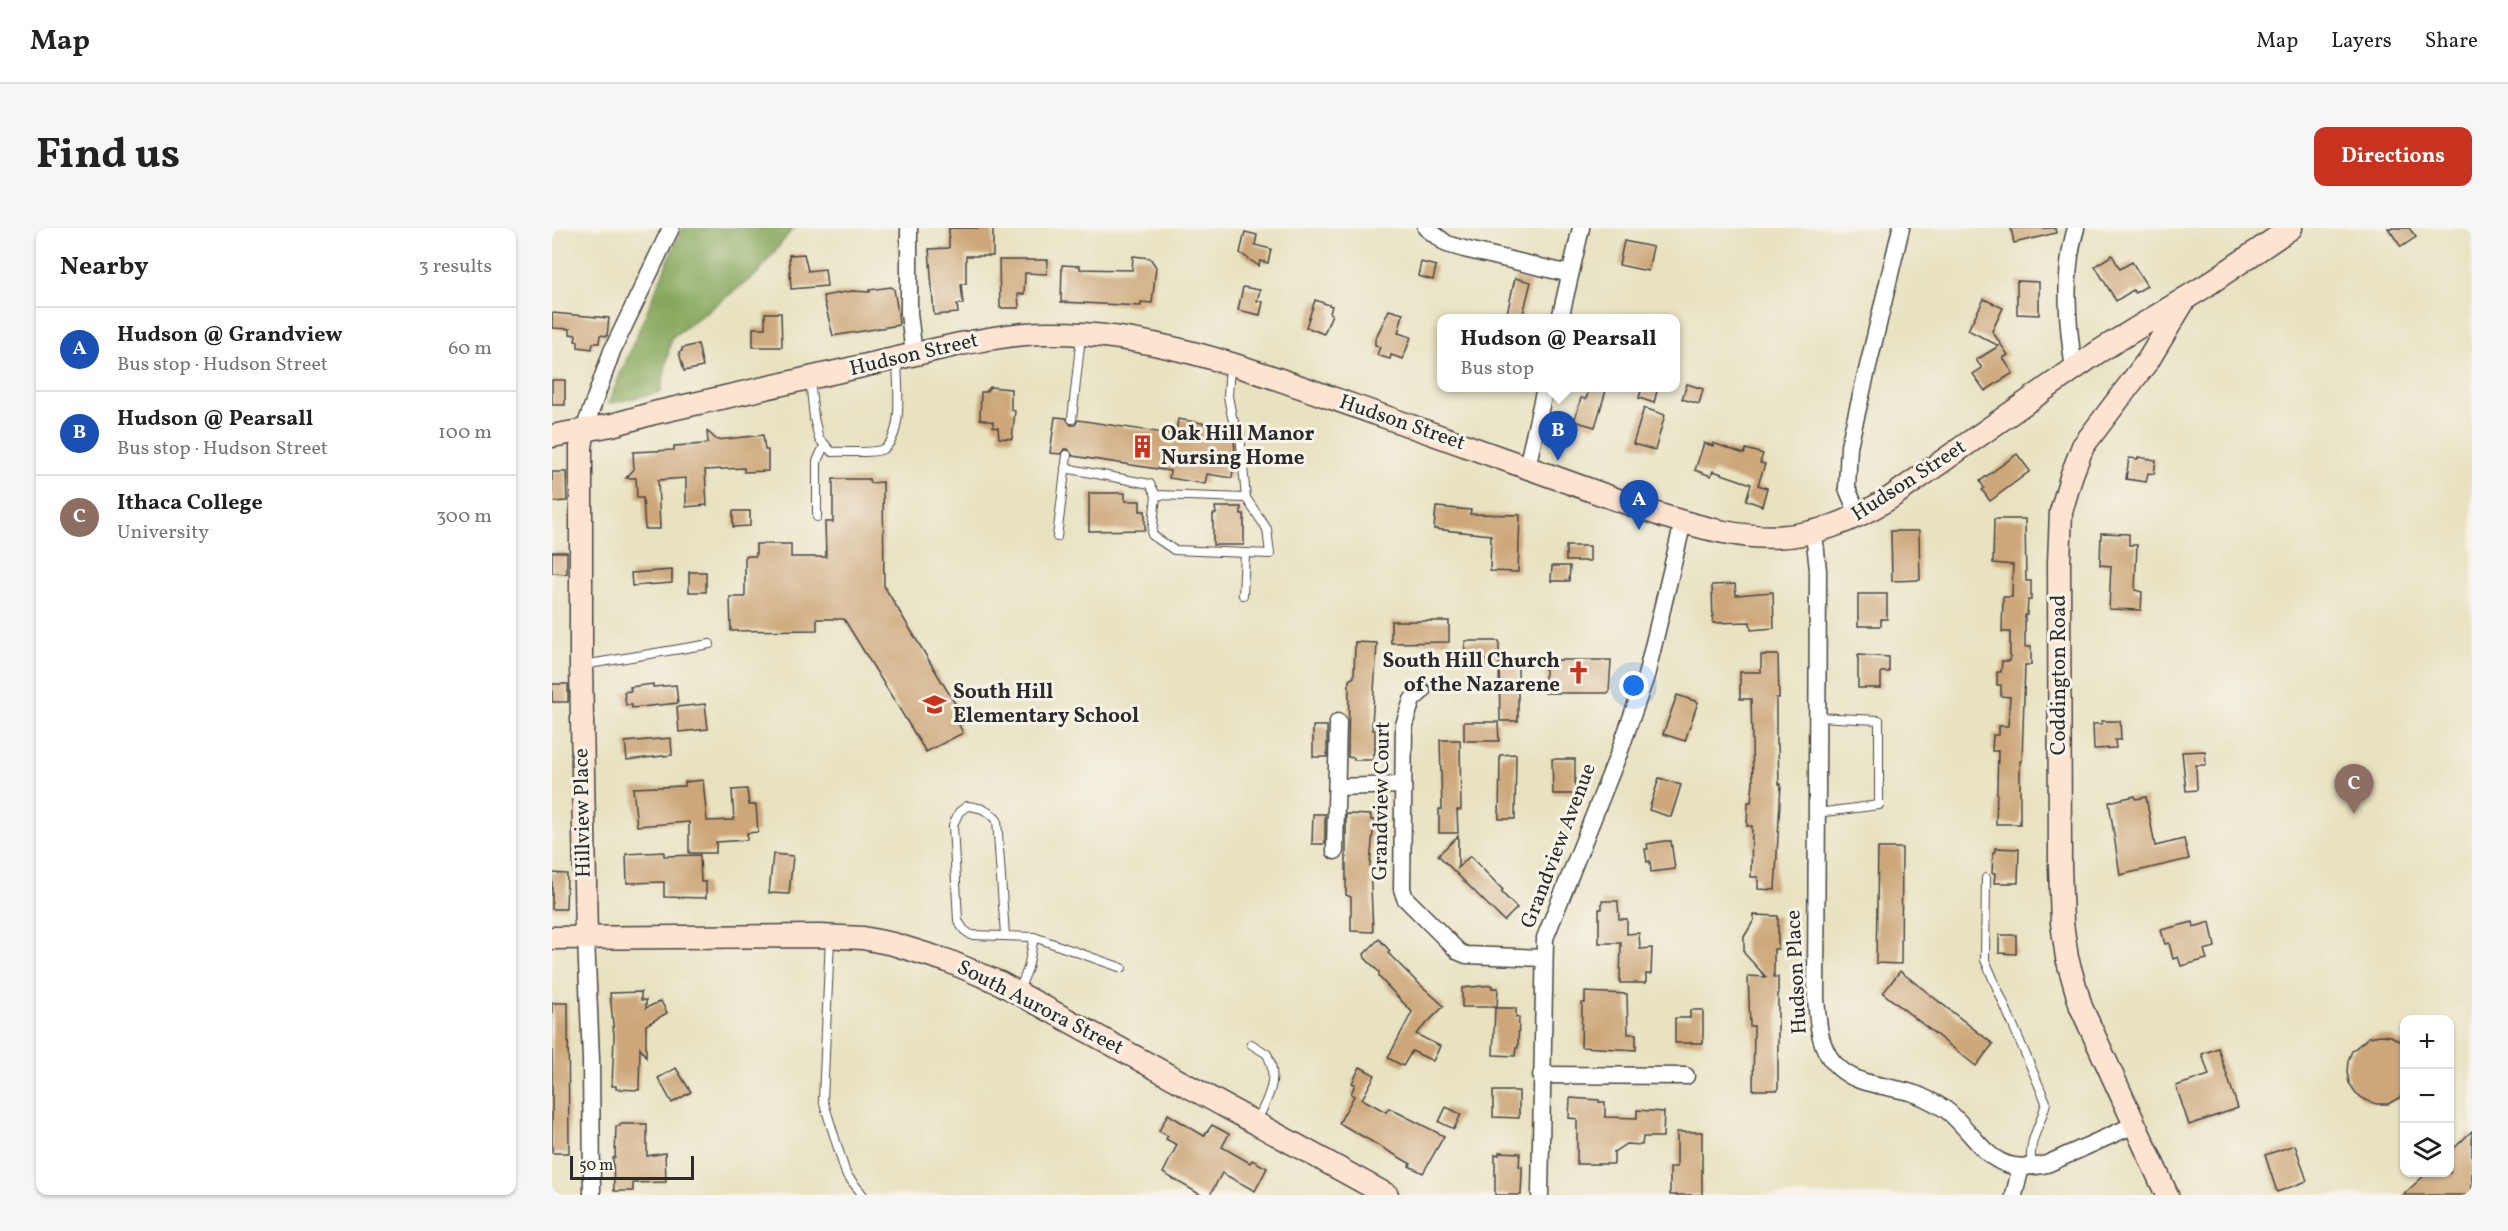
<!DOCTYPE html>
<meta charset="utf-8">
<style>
:root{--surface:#fff;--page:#f6f6f6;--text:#222;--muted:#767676;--line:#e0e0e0;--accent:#c8321e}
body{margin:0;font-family:Vollkorn,serif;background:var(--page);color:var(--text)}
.controls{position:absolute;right:18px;bottom:18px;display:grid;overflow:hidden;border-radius:12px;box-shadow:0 2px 4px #0004}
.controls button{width:54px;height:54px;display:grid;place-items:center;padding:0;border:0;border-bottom:2px solid var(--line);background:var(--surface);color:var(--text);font:30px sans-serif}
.scale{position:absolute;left:18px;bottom:15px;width:124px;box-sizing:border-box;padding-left:6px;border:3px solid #2b2b2b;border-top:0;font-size:16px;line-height:21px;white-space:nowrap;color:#2b2b2b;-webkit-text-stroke:4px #f7f3e8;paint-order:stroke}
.you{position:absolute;left:1082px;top:458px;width:21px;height:21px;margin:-15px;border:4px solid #fff;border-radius:50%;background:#1a73e8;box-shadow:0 0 0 9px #1a73e833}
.badge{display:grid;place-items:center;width:39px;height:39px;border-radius:50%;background:var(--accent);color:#fff;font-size:20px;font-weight:700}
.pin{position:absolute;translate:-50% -50px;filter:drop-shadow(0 2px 3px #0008)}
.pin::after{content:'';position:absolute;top:32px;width:21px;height:18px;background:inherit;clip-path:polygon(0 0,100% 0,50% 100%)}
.popup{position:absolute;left:885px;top:86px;width:243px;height:78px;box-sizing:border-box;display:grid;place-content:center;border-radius:12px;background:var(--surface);filter:drop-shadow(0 2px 4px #0005);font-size:20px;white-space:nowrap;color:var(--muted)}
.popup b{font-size:22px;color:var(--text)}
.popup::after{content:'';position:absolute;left:50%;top:100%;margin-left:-12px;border:12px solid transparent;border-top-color:var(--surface)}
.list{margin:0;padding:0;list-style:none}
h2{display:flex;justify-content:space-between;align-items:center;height:78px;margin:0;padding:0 24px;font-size:26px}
h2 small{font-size:20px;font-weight:400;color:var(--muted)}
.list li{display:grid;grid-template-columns:39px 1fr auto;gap:18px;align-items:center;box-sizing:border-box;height:84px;padding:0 24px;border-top:2px solid var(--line)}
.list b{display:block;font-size:22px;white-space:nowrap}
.list p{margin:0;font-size:20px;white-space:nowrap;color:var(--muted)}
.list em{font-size:20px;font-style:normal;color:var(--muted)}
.icon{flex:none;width:33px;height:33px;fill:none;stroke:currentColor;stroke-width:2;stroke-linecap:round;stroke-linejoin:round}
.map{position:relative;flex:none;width:1920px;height:967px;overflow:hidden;border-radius:12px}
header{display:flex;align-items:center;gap:36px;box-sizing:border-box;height:84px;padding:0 30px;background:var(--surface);border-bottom:2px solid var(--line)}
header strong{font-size:28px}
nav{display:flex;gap:33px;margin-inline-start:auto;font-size:21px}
.intro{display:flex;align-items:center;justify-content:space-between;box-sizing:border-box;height:144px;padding:0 36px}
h1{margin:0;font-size:42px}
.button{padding:15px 27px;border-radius:12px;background:var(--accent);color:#fff;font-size:21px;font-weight:700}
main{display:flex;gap:36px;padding:0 36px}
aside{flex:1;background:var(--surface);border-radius:12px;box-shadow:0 2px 4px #0004}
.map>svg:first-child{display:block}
.forest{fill:#86a75b;stroke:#586943;stroke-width:1.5}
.building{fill:#cda77a}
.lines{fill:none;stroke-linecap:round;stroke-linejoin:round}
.lane-casing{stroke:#474642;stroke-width:10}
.street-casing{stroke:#474642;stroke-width:19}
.secondary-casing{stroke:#474642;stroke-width:25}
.lane{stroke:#fff;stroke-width:8}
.street{stroke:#fff;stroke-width:16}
.secondary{stroke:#fde4d1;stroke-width:22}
.labels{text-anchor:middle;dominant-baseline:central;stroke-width:6;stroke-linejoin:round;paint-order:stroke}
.street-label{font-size:21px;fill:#2b2b2b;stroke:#f7f3e8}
.poi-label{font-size:21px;font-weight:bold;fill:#2b2b2b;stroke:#f7f3e8;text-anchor:start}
</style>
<header>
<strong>Map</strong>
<nav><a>Map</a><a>Layers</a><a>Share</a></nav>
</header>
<div class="intro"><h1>Find us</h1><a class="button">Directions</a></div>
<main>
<aside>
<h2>Nearby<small>3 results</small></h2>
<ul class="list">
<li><span class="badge" style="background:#1a4fb4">A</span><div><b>Hudson @ Grandview</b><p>Bus stop · Hudson Street</p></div><em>60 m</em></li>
<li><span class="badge" style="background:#1a4fb4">B</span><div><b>Hudson @ Pearsall</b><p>Bus stop · Hudson Street</p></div><em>100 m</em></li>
<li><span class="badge" style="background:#8d6e63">C</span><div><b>Ithaca College</b><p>University</p></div><em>300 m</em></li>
</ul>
</aside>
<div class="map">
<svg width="1920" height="967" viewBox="0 0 1920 967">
<rect width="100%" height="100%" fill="#f7f3e8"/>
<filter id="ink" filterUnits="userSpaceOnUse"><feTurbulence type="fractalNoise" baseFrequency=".0167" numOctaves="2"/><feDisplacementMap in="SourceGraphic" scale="12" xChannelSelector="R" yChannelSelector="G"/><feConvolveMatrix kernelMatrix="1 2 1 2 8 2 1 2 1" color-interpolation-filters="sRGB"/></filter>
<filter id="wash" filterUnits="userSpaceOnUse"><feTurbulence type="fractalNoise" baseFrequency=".008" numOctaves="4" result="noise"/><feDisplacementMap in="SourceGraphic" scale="24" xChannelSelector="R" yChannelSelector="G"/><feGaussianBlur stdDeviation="1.35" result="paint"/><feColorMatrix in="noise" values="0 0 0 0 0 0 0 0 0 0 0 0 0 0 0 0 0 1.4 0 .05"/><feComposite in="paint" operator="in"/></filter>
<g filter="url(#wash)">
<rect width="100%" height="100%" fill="#e8e2c1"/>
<!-- forest -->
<path class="forest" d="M130 0H241L205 46 119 110 109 164 56 176Z"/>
<g id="blocks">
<!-- building -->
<g class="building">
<path d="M397 0H441V28H414V56H409L411 76H405L406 85 382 87 377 21 397 20Z"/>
<path d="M1459 0H1503L1504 5 1462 15Z"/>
<path d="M1836 0H1857L1864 9 1849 19Z"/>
<path d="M693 4 705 7 703 17 719 21 716 35 708 33 707 38 688 25Z"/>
<path d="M1072 13 1101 19 1096 43 1067 37Z"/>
<path d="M252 26 256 43 273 41 275 58 239 61 237 27Z"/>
<path d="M1560 27 1568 41 1580 34 1595 58 1583 65 1581 62 1564 73 1543 38Z"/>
<path d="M581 28 598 30 604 39 600 75 589 74V78L509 74 510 37 528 38V41L580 42Z"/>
<path d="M447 32H496L495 46 473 45 472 66H466L467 80H448Z"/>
<path d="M869 34 884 38 881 52 866 48Z"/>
<path d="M963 50 979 54 970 90H954Z"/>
<path d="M1465 53 1487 54V87L1465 86Z"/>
<path d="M339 59 342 61 346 85 347 97 281 108 271 68 300 63 318 64 317 62Z"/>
<path d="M691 59 708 62 705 73 711 74 708 87 686 82Z"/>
<path d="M1432 71 1451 80 1440 103 1456 127 1451 130 1461 145 1433 163 1421 146 1430 140 1424 132 1447 118 1416 102Z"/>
<path d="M763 72 780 78 778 85 780 86 772 106 754 99Z"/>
<path d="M837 82 851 86 846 105 859 109 851 131 839 127 838 131 825 127 828 119 823 117V112Z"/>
<path d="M0 85 57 90 55 108 48 107 47 115H41L40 121 26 119V113H23L24 107 18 106V101L0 100Z"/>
<path d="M213 85H229L230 119H201V100H213Z"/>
<path d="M146 116 151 139 132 143 127 124 130 123V120Z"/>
<rect x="0" y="152" width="13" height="25"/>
<path d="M1135 156 1151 161 1147 176 1130 171Z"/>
<path d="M438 159 459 161V182L463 183 460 211 447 210 446 200 441 199V194L428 191 429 164H434Z"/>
<path d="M1038 159H1055L1043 199 1022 193 1029 170 1034 171Z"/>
<path d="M1090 159H1106L1102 175 1087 170Z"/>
<path d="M1092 180 1113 187 1103 222 1081 216Z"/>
<path d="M503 189 514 190 519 197H523L526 192 624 207 626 191 662 197 660 209 682 212 683 225 680 250 655 246 653 256 617 250 618 243 521 228 516 221H512L509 226 498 225Z"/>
<path d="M155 203 165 212 211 207 213 222H216V243L192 244V240L153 242 155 277 134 279V250L106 252 108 301H93L91 270H85L84 250H74L82 241 81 224 122 222V218L153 216 156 215Z"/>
<path d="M1152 215 1161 218V215L1192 226 1194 221 1211 226 1208 235 1213 236 1206 257 1215 260 1210 278 1194 272 1199 256 1161 243 1159 248 1143 242Z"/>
<path d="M1465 226 1478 243 1438 273 1430 262 1432 260 1428 253Z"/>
<path d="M1586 229 1604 232 1602 246 1596 245 1594 254 1574 251 1577 230 1586 231Z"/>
<path d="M0 244H14L15 273 0 274Z"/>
<path d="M281 251H317L318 255 331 254 332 358 413 492 406 495 411 505 374 524 292 391H265V402L179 403 178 369H193V328H204V316H239V329H274L273 294H281Z"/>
<path d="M537 265H573V273H588V283H593V302L537 303Z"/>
<path d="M663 279H689V286H692V317H661V286H664Z"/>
<path d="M884 279 919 282 918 286 968 287 966 344 938 343 939 307 882 301Z"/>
<path d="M181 283H198V298L181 299Z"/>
<path d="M1442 291H1473L1474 353H1479V372H1476L1475 387H1473V419H1479V437H1473L1470 533H1468V596H1444L1446 523H1440L1441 507H1447V498H1456L1458 469 1449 468V457H1445V444H1449L1450 433H1458V404H1450L1451 369H1460L1461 337 1441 335Z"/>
<path d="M1339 303H1367L1368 352 1340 353Z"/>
<path d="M1549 305 1577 306V317H1585L1583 362 1590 364 1589 382 1557 381 1559 338 1548 337Z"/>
<rect x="1014" y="318" width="24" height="15"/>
<path d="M0 324H15V346L0 345Z"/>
<path d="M1000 338H1018L1017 353H999Z"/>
<path d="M120 342V355L80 358 79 345Z"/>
<rect x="137" y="344" width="17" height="20"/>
<path d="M1183 356 1184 367 1221 364 1222 400 1199 402 1198 394 1161 395 1160 357Z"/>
<path d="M1306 366H1335V391H1329V398H1306Z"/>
<path d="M839 393H897V414L839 415Z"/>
<path d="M913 413H947V432L912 433Z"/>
<path d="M803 414 825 415 820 496 821 502H823V526H821V532H802V530L796 529 797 452 802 449Z"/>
<path d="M1209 427H1226L1227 470H1224V516H1226L1227 556H1229L1223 662 1206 661V649H1199L1200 598H1195L1196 574H1199L1201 555 1199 471H1188V444H1209Z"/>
<path d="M1306 427 1337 429V444H1329V460H1306Z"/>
<path d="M993 432H1059L1057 465H993Z"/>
<path d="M947 434H966V493H948Z"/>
<rect x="0" y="456" width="16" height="18"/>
<path d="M101 456V459L124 457 126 475 80 480V477H74L72 464 79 463 78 459Z"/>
<path d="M1125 467 1146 474 1133 513 1111 506Z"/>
<path d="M153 476 156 501 127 504 125 479Z"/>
<path d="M1550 493H1568L1569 512H1563L1564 520 1542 521 1541 496H1550Z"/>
<path d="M912 494H946L947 513H912Z"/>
<rect x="761" y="498" width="14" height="31"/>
<path d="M119 510 120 527 75 532 73 514Z"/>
<path d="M888 512H908L909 582H905L906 605H887V581H890Z"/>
<path d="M1653 523 1654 537H1644L1645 562 1634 563 1630 524Z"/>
<path d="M964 526 963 591H947L948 527Z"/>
<path d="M1000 531H1023V566H1001Z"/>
<path d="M1107 550 1129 557 1119 589 1097 582Z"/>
<path d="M151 552 155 593 182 592 180 562 195 561 197 577H204L206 604 195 605V612L164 614V625H137V594L85 598 81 560 133 558V554Z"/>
<path d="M1583 568 1584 571 1594 569 1603 618 1632 611 1637 631 1568 647 1557 574Z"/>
<path d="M761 586H773V616H760Z"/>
<path d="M794 586 819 587V592H822L818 637 821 704 799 703V669L794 667Z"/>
<path d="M906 608V640L918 628 951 662 949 664 965 680 952 693 886 627Z"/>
<path d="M1113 613H1119L1123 641 1099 644 1098 633 1095 634 1093 621H1096L1095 616Z"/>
<path d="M1326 620H1350L1349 736 1324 735Z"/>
<path d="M1443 620 1467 621 1466 655H1442L1443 645H1440L1441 624H1443Z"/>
<path d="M112 624V628L148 627 149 654H154V670L112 669V654L75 655 74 626Z"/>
<path d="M221 626 241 628 237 666 217 665Z"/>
<path d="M0 645 15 646 14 681H0Z"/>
<path d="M1050 673H1066L1067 691H1075V706L1087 705 1088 721 1100 720 1099 746H1094V755H1068L1069 715H1047V681H1050Z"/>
<path d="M1202 687 1226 688V721H1222V749H1226V862H1201L1202 798H1198L1196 748 1214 749 1192 725V709L1202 692Z"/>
<path d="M1641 694 1642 699 1658 694 1663 719 1652 722 1655 731 1629 738 1626 729 1621 731 1617 715 1613 716 1609 702Z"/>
<path d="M1447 707H1464V726L1447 725Z"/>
<path d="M827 711 838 723 836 725 863 752 892 778 864 806 888 818 881 833 860 823 851 838 836 830 860 784 827 749V744L813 730 812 726Z"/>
<path d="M1348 743 1441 816 1424 838 1331 765Z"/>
<path d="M940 757V760H946L945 779H910V760Z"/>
<path d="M89 764V772H94V780L109 773 115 785 94 797V829L88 820 87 862 64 861V858H60L62 808 58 765Z"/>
<path d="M1033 764 1075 766 1076 806H1084V822L1029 819 1030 775H1033Z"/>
<path d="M0 775H16L17 925H0Z"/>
<path d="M943 780H964V789H967L966 820H964L963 828 941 827Z"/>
<path d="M1138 782H1151V815H1123V790H1138Z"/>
<path d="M1828 807 1839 808 1852 816V867L1836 876H1825L1813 872 1804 865 1797 855 1795 844 1796 833 1800 823 1817 809Z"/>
<path d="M1666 820 1686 880 1637 897 1624 858 1657 847 1650 826Z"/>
<path d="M808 839 823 847 810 871 834 884 837 880 892 908 871 945 857 938 859 936 787 895 802 868 799 866 803 856 800 855Z"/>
<path d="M124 840 139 864 120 875 106 850Z"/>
<path d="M941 863H967V890L941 889Z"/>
<path d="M1018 870 1047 872V874H1053V889L1085 890V882L1112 884 1111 909H1091L1090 917 1074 916 1062 924V936H1025V891L1017 890Z"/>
<path d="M894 879 909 886 902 901 887 894Z"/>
<path d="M616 886 652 908 660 897 677 906 670 919 698 935 700 932 715 940 703 963 670 945 658 967H649L611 945 625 917 614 911 616 908 607 903Z"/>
<path d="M68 896H95V928L113 925 114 954 81 955V963H62L61 930H63L64 898H68Z"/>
<path d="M1920 903V967H1851L1875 945H1898V924Z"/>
<path d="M1125 904H1150V967H1118V939H1125Z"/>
<path d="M1743 917 1755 953 1725 964 1713 927Z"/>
<path d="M947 924 968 925 967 938 970 939V945L969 967H943V926L947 927Z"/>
</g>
</g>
</g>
<g filter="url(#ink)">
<use href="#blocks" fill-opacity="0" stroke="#474642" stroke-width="1.5"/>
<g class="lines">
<defs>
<g id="lane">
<path d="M258 151 262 190 267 211 280 224C292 223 323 226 331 221 353 208 345 154 345 132"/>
<path d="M520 191 529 108"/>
<path d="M513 240 598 256 604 267 694 270 688 206 680 189 676 168 678 137"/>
<path d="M604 267 600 307 622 322 718 326 715 301 694 270"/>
<path d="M265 289V233L273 216"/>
<path d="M505 309 515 227"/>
<path d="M691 367 693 326"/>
<path d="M31 437 158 416"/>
<path d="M1264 489 1327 492V577L1265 585"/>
<path d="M1434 650 1433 732 1494 874C1489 900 1475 910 1480 939"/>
<path d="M453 707 445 592C436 582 428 579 415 578L407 584 401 597 406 693 412 702 419 707 482 709 476 740 466 765"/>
<path d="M482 709 570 740"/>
<path d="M278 710 271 872 294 946 311 967"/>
<path d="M699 816 715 826C728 852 715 871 704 895"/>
</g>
<g id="street">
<path d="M357 0V85L362 127"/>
<path d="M874 0 895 16 912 21 1018 46"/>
<path d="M1008 91 1029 0"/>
<path d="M1522 141C1515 95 1511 44 1524 0"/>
<path d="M32 202 60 123 119 0"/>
<path d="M975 239 993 160"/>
<path d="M1307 289 1295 260 1297 218 1349 0"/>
<path d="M1262 305 1266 342 1264 770C1266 792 1266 817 1282 835 1304 860 1338 856 1366 867 1377 872 1389 877 1398 885 1432 916 1439 949 1495 936L1582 897"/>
<path d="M870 463 860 472 852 497 850 661 853 670 907 724 914 727 992 730"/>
<path d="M785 559 851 557"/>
<path d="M783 623 786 494"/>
<path d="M34 710 39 831 40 967"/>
<path d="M989 847 1134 848"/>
<path d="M988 967 993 710 1067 525 1094 448 1131 294"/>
<path d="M1462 967 1469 939"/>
</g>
<g id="secondary">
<path d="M32 202 29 219V437L34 710"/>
<path d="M0 208 60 197 102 185 408 116C437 111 465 105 494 105 609 103 721 150 828 187 923 220 1017 254 1111 288 1202 316 1254 321 1338 270L1546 124 1652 59 1739 0"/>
<path d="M0 710 268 708 311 710 341 716 396 733 448 755 835 967"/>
<path d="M1615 967 1529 779 1515 730 1510 695 1508 638 1507 335 1509 284 1520 246 1531 218 1597 131 1633 71"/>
</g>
</defs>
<!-- lane casing -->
<use href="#lane" class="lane-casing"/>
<!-- street casing -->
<use href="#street" class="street-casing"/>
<!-- secondary casing -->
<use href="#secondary" class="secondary-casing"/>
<!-- lane -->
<use href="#lane" class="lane"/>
<!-- street -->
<use href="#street" class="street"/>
<!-- secondary -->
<use href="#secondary" class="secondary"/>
</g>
</g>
<!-- icons -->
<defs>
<symbol id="building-bare" viewBox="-9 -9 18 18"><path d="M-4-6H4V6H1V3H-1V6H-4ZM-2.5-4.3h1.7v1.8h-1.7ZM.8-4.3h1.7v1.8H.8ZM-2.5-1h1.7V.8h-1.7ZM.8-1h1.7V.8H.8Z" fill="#c8321e" stroke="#f7f3e8" stroke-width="2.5" paint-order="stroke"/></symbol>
<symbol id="church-bare" viewBox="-9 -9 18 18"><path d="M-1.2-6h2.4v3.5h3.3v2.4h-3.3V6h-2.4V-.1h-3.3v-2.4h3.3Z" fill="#c8321e" stroke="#f7f3e8" stroke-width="2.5" paint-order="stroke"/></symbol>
<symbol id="school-bare" viewBox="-9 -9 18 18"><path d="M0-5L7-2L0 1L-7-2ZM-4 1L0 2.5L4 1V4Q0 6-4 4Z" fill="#c8321e" stroke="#f7f3e8" stroke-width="2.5" paint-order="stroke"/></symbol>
</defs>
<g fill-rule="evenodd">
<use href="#building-bare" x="574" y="202" width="33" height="33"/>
<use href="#church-bare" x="1010" y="428" width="33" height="33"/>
<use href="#school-bare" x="366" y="460" width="33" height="33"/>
</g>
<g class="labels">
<!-- street labels -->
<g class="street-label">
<text transform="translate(362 127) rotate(-13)">Hudson Street</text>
<text transform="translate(850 195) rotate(19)">Hudson Street</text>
<text transform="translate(1357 253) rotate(-33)">Hudson Street</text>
<text transform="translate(1507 447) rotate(-90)">Coddington Road</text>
<text transform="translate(830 573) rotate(-89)">Grandview Court</text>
<text transform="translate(31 585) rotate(-91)">Hillview Place</text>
<text transform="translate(1007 618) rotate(-69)">Grandview Avenue</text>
<text transform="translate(1245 744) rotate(-93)">Hudson Place</text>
<text transform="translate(488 780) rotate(27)">South Aurora Street</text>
</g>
<!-- poi labels -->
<g class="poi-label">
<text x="609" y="206">Oak Hill Manor<tspan x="609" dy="24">Nursing Home</tspan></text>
<text x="1008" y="433" text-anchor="end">South Hill Church<tspan x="1008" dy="24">of the Nazarene</tspan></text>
<text x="401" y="464">South Hill<tspan x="401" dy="24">Elementary School</tspan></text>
</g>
</g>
</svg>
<div class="controls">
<button>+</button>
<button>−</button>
<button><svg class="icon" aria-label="layers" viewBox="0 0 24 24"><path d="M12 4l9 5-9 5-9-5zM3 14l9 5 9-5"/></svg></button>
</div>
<div class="scale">50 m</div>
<div class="you"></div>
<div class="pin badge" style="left:1087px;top:302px;background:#1a4fb4">A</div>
<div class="pin badge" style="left:1006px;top:233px;background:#1a4fb4">B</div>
<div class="popup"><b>Hudson @ Pearsall</b>Bus stop</div>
<div class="pin badge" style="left:1802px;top:586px;background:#8d6e63">C</div>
</div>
</main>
